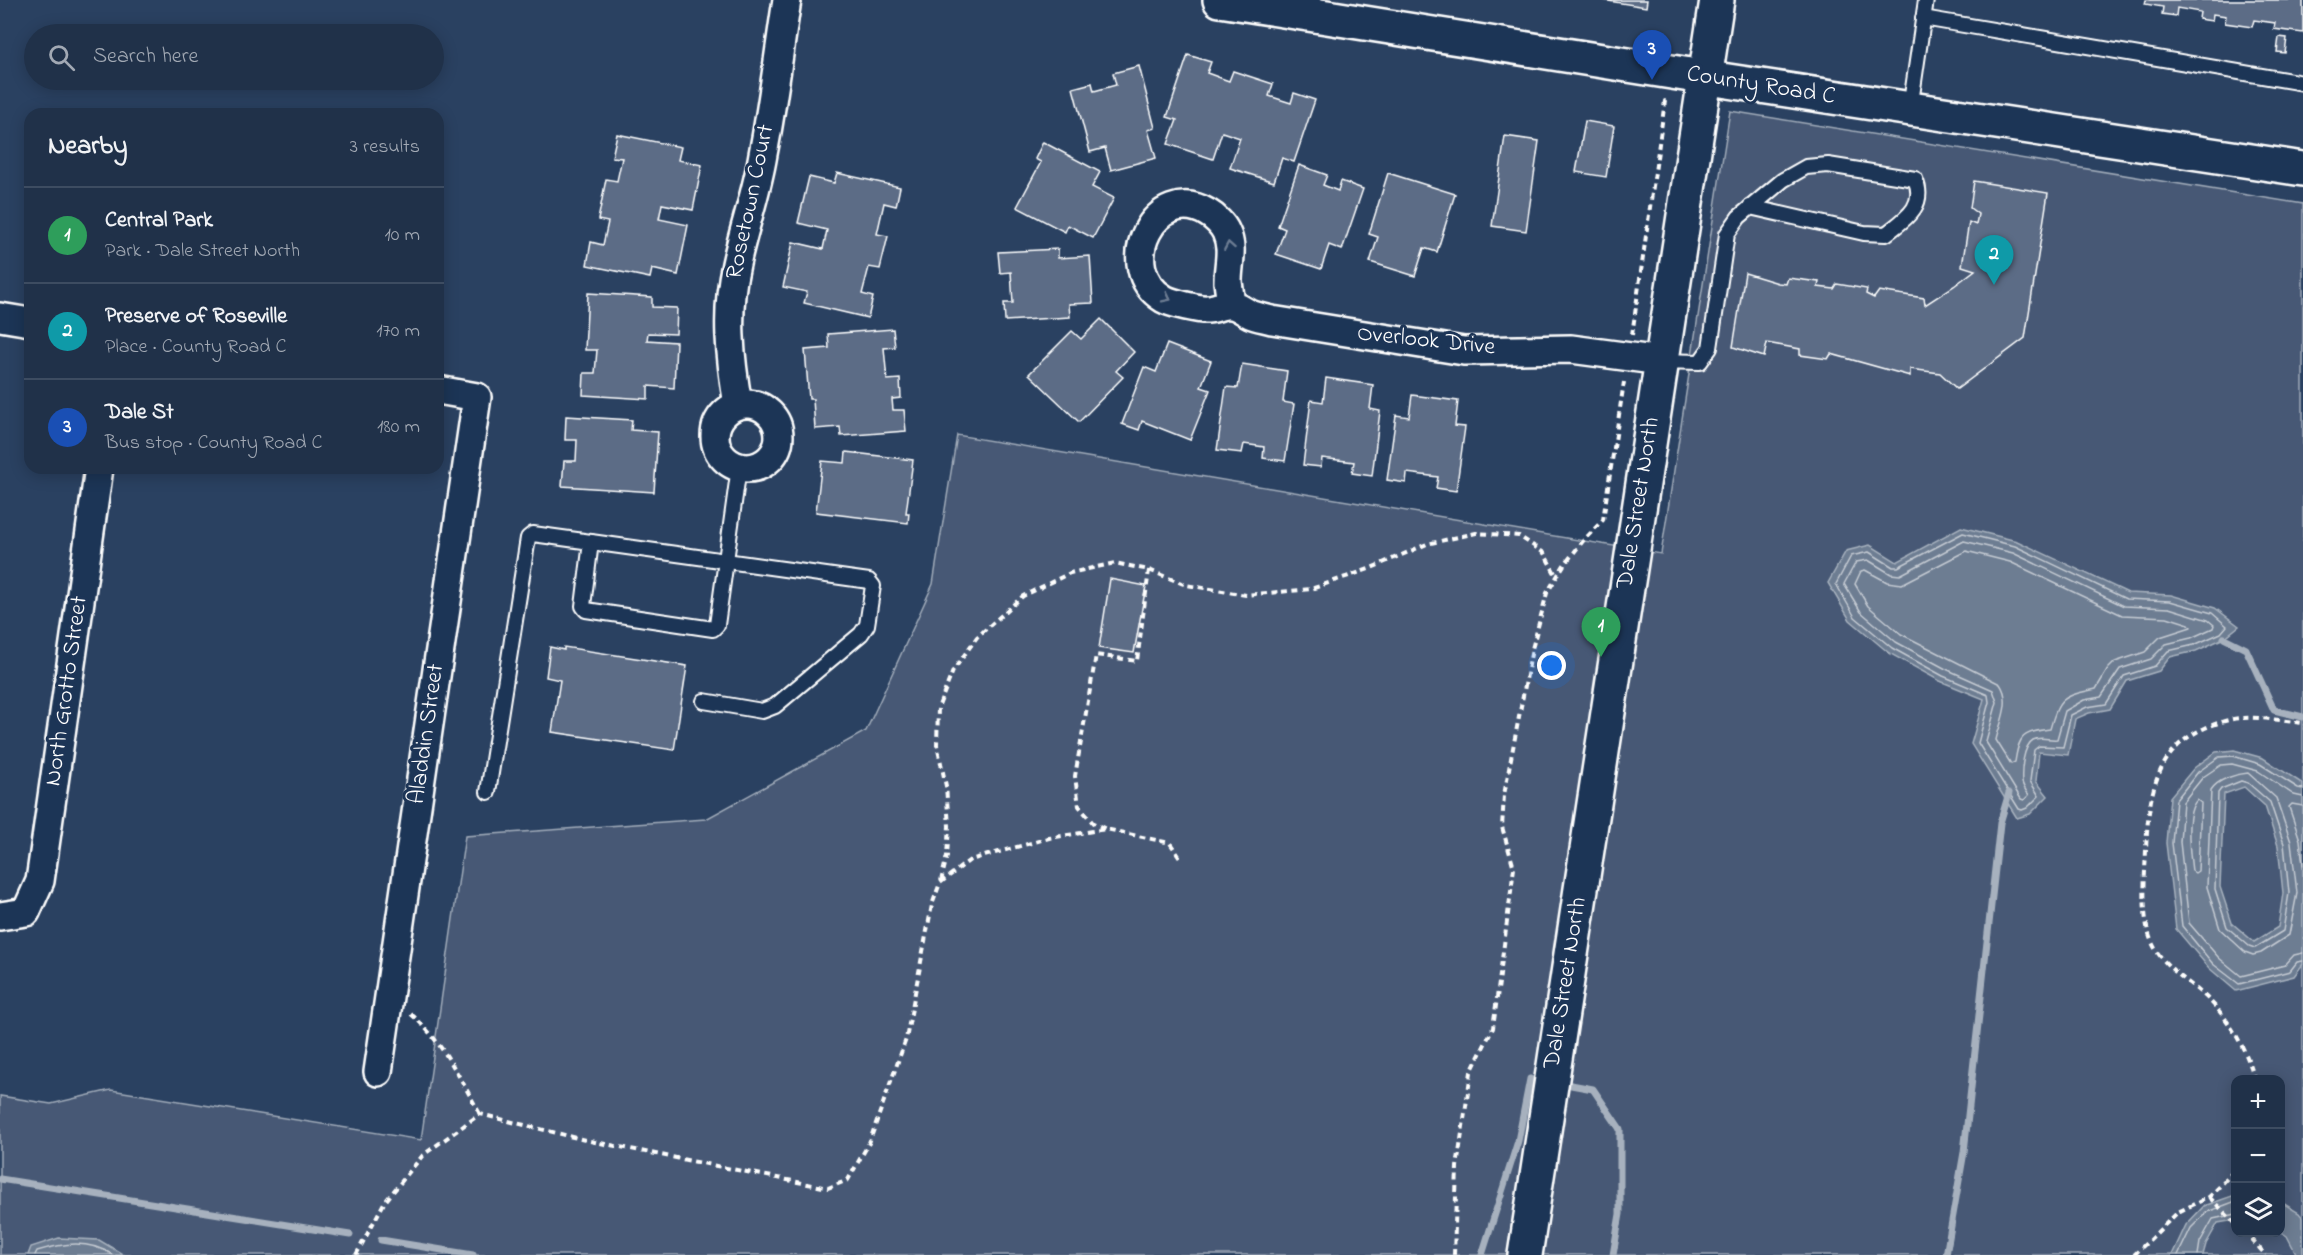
<!DOCTYPE html>
<meta charset="utf-8">
<style>
:root{--surface:#203149;--page:#2d3d53;--text:#f1f3f6;--muted:#a2a9b4;--line:#3d4c61;--accent:#d6ab8b}
body{margin:0;font-family:"Indie Flower",sans-serif;background:var(--page);color:var(--text)}
.controls{position:absolute;right:18px;bottom:18px;display:grid;overflow:hidden;border-radius:12px;box-shadow:0 3px 15px #0003}
.controls button{width:54px;height:54px;display:grid;place-items:center;padding:0;border:0;border-bottom:2px solid var(--line);background:var(--surface);color:var(--text);font:30px sans-serif}
.you{position:absolute;left:1552px;top:666px;width:21px;height:21px;margin:-15px;border:4px solid #fff;border-radius:50%;background:#1a73e8;box-shadow:0 0 0 9px #1a73e833}
.badge{display:grid;place-items:center;width:39px;height:39px;border-radius:50%;background:var(--accent);color:#fff;font-size:20px;font-weight:700}
.pin{position:absolute;translate:-50% -50px;filter:drop-shadow(0 2px 3px #0008)}
.pin::after{content:'';position:absolute;top:32px;width:21px;height:18px;background:inherit;clip-path:polygon(0 0,100% 0,50% 100%)}
.list{margin:0;padding:0;list-style:none}
h2{display:flex;justify-content:space-between;align-items:center;height:78px;margin:0;padding:0 24px;font-size:26px}
h2 small{font-size:20px;font-weight:400;color:var(--muted)}
.list li{display:grid;grid-template-columns:39px 1fr auto;gap:18px;align-items:center;box-sizing:border-box;height:96px;padding:0 24px;border-top:2px solid var(--line)}
.list b{display:block;font-size:22px;white-space:nowrap}
.list p{margin:0;font-size:20px;white-space:nowrap;color:var(--muted)}
.list em{font-size:20px;font-style:normal;color:var(--muted)}
.icon{flex:none;width:33px;height:33px;fill:none;stroke:currentColor;stroke-width:2;stroke-linecap:round;stroke-linejoin:round}
.map{position:relative;flex:none;width:2303px;height:1255px;overflow:hidden}
.search{position:absolute;background:var(--surface);box-shadow:0 3px 15px #0003;left:24px;top:24px;width:420px;height:66px;display:flex;align-items:center;gap:15px;box-sizing:border-box;padding:0 21px;border-radius:33px;color:var(--muted);font-size:22px}
.panel{position:absolute;background:var(--surface);box-shadow:0 3px 15px #0003;left:24px;top:108px;width:420px;height:366px;border-radius:18px}
.map>svg:first-child{display:block}
.green{fill:#465975;stroke:#a2acba;stroke-width:1.5;fill-rule:evenodd}
.water{fill:#6d7d92;stroke:#a7b1be;stroke-width:1.5;fill-rule:evenodd}
.lines{fill:none;stroke-linecap:round;stroke-linejoin:round}
.shore{stroke:#c5cbd3;stroke-width:1.5}
.stream{stroke:#a7b1be;stroke-width:7}
.building{fill:#5b6c86;stroke:#fff;stroke-width:1.5}
.lane-casing{stroke:#fff;stroke-width:18}
.street-casing{stroke:#fff;stroke-width:32}
.secondary-casing{stroke:#fff;stroke-width:38}
.path{stroke:#fff;stroke-width:4;stroke-dasharray:6 4.5;stroke-linecap:butt}
.lane{stroke:#1d3557;stroke-width:14}
.street{stroke:#1d3557;stroke-width:27}
.secondary{stroke:#1d3557;stroke-width:33}
.oneway{stroke:#6c7c92}
.labels{text-anchor:middle;dominant-baseline:central;stroke-width:6;stroke-linejoin:round;paint-order:stroke}
.street-label{font-size:24px;fill:#fff;stroke:#1d3557}
</style>
<div class="map">
<svg width="2303" height="1255" viewBox="0 0 2303 1255">
<rect width="100%" height="100%" fill="#2a4161"/>
<filter id="ink" filterUnits="userSpaceOnUse"><feTurbulence type="fractalNoise" baseFrequency=".0167" numOctaves="2"/><feDisplacementMap in="SourceGraphic" scale="12" xChannelSelector="R" yChannelSelector="G"/><feConvolveMatrix kernelMatrix="1 2 1 2 8 2 1 2 1" color-interpolation-filters="sRGB"/></filter>
<g filter="url(#ink)">
<!-- green -->
<path class="green" d="M1730 111 2303 204V1255H0V1096L51 1104 111 1090 421 1140 465 836 706 819 866 731 933 584 957 435 1661 554ZM2236 1080H2280V1232H2236Z"/>
<!-- water -->
<g class="water">
<path d="M1961 527 2017 541 2128 593 2171 595 2215 608 2239 626 2224 638 2196 651 2170 657 2159 671 2127 681 2110 709 2089 713 2075 719 2068 755 2039 752 2036 781 2048 796 2030 814 2017 818 1971 744 1984 699 1940 681 1889 653 1850 620 1828 583 1846 551 1870 545 1897 562Z"/>
<path d="M2234 750 2263 758 2303 784V964L2294 976 2236 991 2209 968 2176 929 2166 843 2170 797 2194 768 2216 752ZM2244 787 2265 806 2278 846 2283 893 2278 927 2254 942 2232 923 2220 887 2224 794Z"/>
<path d="M2235 1195V1220L2218 1223 2206 1244 2203 1255H2172L2186 1225 2204 1206Z"/>
<path d="M2281 1202 2299 1213 2303 1218V1255H2297L2287 1236 2281 1232Z"/>
<path d="M59 1238 99 1240 124 1255H28L31 1247Z"/>
</g>
<g class="lines">
<!-- shore -->
<g class="shore">
<path d="M1963 533 2015 546 2126 599 2170 601 2212 613 2227 626 2221 633 2194 645 2168 651 2155 666 2124 676 2106 704 2087 707 2071 715 2063 747 2039 746 2034 750 2030 781 2039 796 2027 808 2022 810 2019 809 1978 743 1989 702 1988 695 1943 676 1892 648 1855 617 1836 584 1851 556 1869 552 1893 567H1898Z"/>
<path d="M1964 541 2013 553 2124 606 2169 608 2208 620 2214 625 2213 628 2191 638 2166 644 2151 659 2120 669 2101 697 2084 700 2065 711 2057 739C2049 740 2040 736 2033 740 2023 746 2021 771 2022 782 2023 787 2026 791 2029 795L2024 800 2021 799 1986 742 1997 702 1993 690 1946 669 1896 642 1861 612 1844 584 1856 562 1868 560 1891 574 1900 575Z"/>
<path d="M1966 551 2010 562 2122 615 2167 617 2189 624 2191 627 2160 637 2145 652 2115 662 2108 669 2096 689C2063 696 2059 697 2050 729 2023 732 2019 735 2015 762L2011 764 1996 740C2000 722 2012 701 2000 684L1901 634 1868 606 1855 584 1861 571 1865 570 1887 582 1902 584Z"/>
<path d="M2248 773 2276 798 2291 842 2297 893 2289 935 2261 953 2253 955 2245 952 2220 929 2207 887 2211 790C2218 779 2236 774 2248 773Z"/>
<path d="M2241 781 2248 783 2270 802 2284 844 2289 893 2283 931 2255 948 2249 946 2227 927 2215 889 2218 793 2221 789Z"/>
<path d="M2303 789 2298 788 2260 764 2233 756 2219 757 2198 772 2176 800 2172 843 2182 926 2213 964 2239 984 2290 971 2297 962 2303 961"/>
<path d="M2303 797 2294 795 2258 771 2232 764 2221 765 2203 777 2183 802 2180 842 2189 923 2219 958 2241 976 2285 965 2294 955 2303 953"/>
<path d="M2197 800 2201 803 2198 871 2195 873 2192 871C2190 854 2184 813 2197 800Z"/>
<path d="M2303 806 2292 804 2289 807 2300 840 2303 865"/>
<path d="M35 1255 37 1251C64 1243 88 1239 113 1255"/>
<path d="M2178 1255 2191 1228 2207 1212 2236 1201"/>
<path d="M2198 1255 2200 1242 2213 1219 2236 1214"/>
</g>
<!-- stream -->
<g class="stream">
<path d="M2224 638 2246 649 2274 710 2303 717"/>
<path d="M1571 1085 1593 1089 1620 1129V1214L1613 1255"/>
<path d="M0 1179 350 1235"/>
<path d="M381 1240 473 1255"/>
<path d="M1482 1255 1518 1141 1530 1079"/>
<path d="M1946 1255 1964 1152 2000 823 2009 793"/>
</g>
</g>
<!-- building -->
<g class="building">
<path d="M1602 0H1647L1646 7Z"/>
<path d="M2146 0H2303V33L2274 29 2275 23 2254 20 2252 27 2225 23 2226 16 2213 14 2212 21 2199 19 2200 12 2177 8 2176 16 2162 14 2163 7 2145 4Z"/>
<path d="M2279 37 2287 38 2285 53 2277 52Z"/>
<path d="M1188 55 1211 62 1207 73 1229 81 1233 71 1273 84 1269 96 1291 103 1294 93 1315 100 1294 162 1282 158 1274 182 1230 168 1240 138 1222 132 1213 159 1168 144 1177 120 1167 117Z"/>
<path d="M1139 66 1155 128 1148 130 1156 158 1111 170 1105 148 1090 152 1073 88 1092 83 1094 91 1116 85 1113 73Z"/>
<path d="M1585 121 1614 126 1606 177 1576 172Z"/>
<path d="M617 134 681 147 678 160 702 165 693 210 662 204 659 219 688 225 678 275 652 269 650 278 587 265 591 242 603 245 608 222 598 220 606 179 617 181 622 158 612 157Z"/>
<path d="M1505 136 1539 141 1526 231 1492 226Z"/>
<path d="M1043 142 1100 172 1092 187 1114 198 1093 238 1068 225 1065 232 1017 207 1041 162 1035 159Z"/>
<path d="M1299 165 1327 175 1323 185 1338 191 1341 181 1363 189 1342 250 1329 245 1321 269 1276 254 1285 229 1278 226Z"/>
<path d="M837 173 900 187 896 206 884 203 877 234 888 236 880 269 869 267 862 294 873 297 868 318 804 303 807 292 783 287 793 242 823 249 827 230 798 223 809 177 834 183Z"/>
<path d="M1388 173 1455 194 1437 252 1424 248 1415 276 1370 262 1378 237 1369 234Z"/>
<path d="M1974 181 2048 193 2025 338 1957 389 1940 373 1910 369V376L1831 354 1828 359 1800 355V349L1767 343 1764 357 1733 347 1745 273 1778 283 1786 284 1788 278 1819 282 1818 287 1834 289 1837 284 1867 289 1866 294 1874 298 1879 291 1924 298 1925 305 1954 286 1975 270 1962 266 1969 222 1976 225 1978 214 1970 208Z"/>
<path d="M1058 249V258L1090 256 1093 303 1069 304 1070 317 1005 321 1004 303H1013L1011 272 1000 273 998 252Z"/>
<path d="M588 293 652 297V307L677 308 676 334 648 333 647 340 676 342 674 388 648 386V399L583 395 584 373H595L597 350H585Z"/>
<path d="M1101 319 1134 352 1116 371 1123 377 1079 422 1029 374 1072 331 1081 339Z"/>
<path d="M893 329 895 347 884 348 887 380 900 379 901 398 892 399 893 410H904L906 431 841 436 840 427 815 429 813 399H809L805 350 829 348 828 334Z"/>
<path d="M1167 344 1211 361 1201 387 1210 390 1190 440 1142 421 1139 430 1122 424 1144 367 1156 372Z"/>
<path d="M1242 364 1287 371 1283 402 1294 404 1285 461 1263 458 1264 447 1244 444 1242 453 1217 450 1226 387 1238 388Z"/>
<path d="M1326 378 1373 385 1370 409 1380 411 1372 476 1352 473 1354 462 1322 458 1321 467 1303 465 1311 400 1323 402Z"/>
<path d="M1412 395 1458 401 1455 426 1465 427 1456 491 1436 488 1438 477 1407 473 1406 483 1387 480 1396 415 1409 417Z"/>
<path d="M566 416 632 420 631 430 658 432 654 492 562 486 564 461H576L577 440H565Z"/>
<path d="M846 452 913 460 906 513H909L908 523 816 512 822 461 845 463Z"/>
<path d="M1110 579 1146 586 1134 653 1099 648Z"/>
<path d="M550 647 564 650V647L687 666 674 750 552 732 560 680 546 677Z"/>
</g>
<g class="lines">
<defs>
<g id="lane">
<path d="M1923 18 2303 83"/>
<path d="M1910 109 1926 0"/>
<path d="M1661 361 1700 362 1710 348 1727 234 1739 217 1783 180 1806 167 1828 165 1915 179C1927 206 1905 219 1886 234L1864 233 1750 207"/>
<path d="M591 542 869 581 873 586 867 625 861 634 775 706 762 711 704 701"/>
<path d="M488 792 528 538 533 534 591 542 583 606 586 610 713 629 717 625 739 467"/>
</g>
<g id="street">
<path d="M1231 304C1230 297 1229 289 1228 282 1228 264 1234 249 1226 232 1223 225 1215 217 1208 213 1156 181 1112 267 1164 299 1171 303 1200 310 1208 309 1215 309 1223 304 1230 305 1237 305 1244 311 1250 314 1257 317 1265 318 1272 320L1464 351 1571 349 1661 361"/>
<path d="M0 317 30 322"/>
<circle cx="747" cy="436" r="32"/>
<path d="M738 405C730 358 725 311 736 264 744 227 757 191 763 154 773 103 779 51 787 0"/>
<path d="M0 916 26 912 40 881 99 468"/>
<path d="M378 1072 477 397 438 390"/>
</g>
<g id="secondary">
<path d="M1220 0 1728 81 2303 169"/>
<path d="M1525 1255 1717 0"/>
</g>
</defs>
<!-- lane casing -->
<use href="#lane" class="lane-casing"/>
<!-- street casing -->
<use href="#street" class="street-casing"/>
<!-- secondary casing -->
<use href="#secondary" class="secondary-casing"/>
<!-- path -->
<g class="path">
<path d="M1632 335 1665 101H1668"/>
<path d="M1149 570 1137 661 1096 655 1075 776 1079 806 1093 823 1106 829 1170 843 1181 859"/>
<path d="M941 881 947 856 949 826 946 786 937 745 938 708 953 671 977 637 1023 596 1070 573 1115 563 1149 570 1186 585 1246 595 1311 589 1369 569 1427 544 1476 533 1519 536 1544 553 1557 577"/>
<path d="M411 1014C442 1041 460 1078 480 1114"/>
<path d="M2255 1080C2247 1051 2231 1022 2210 1001 2190 981 2162 968 2151 940 2141 916 2145 876 2146 850 2148 800 2154 750 2205 728 2217 723 2231 718 2244 718 2264 717 2284 721 2303 723"/>
<path d="M2209 1197 2236 1224"/>
<path d="M2244 1232 2266 1255"/>
<path d="M356 1255 384 1203 423 1155 480 1114 585 1140 828 1188 848 1180 869 1143 906 1039 932 905 940 883 970 860 1049 838 1106 829"/>
<path d="M1454 1255 1457 1167 1471 1072 1493 1028 1510 899 1514 868 1502 827 1504 795 1532 649 1547 593 1564 565 1583 541 1603 520 1624 382"/>
<path d="M2134 1255 2178 1212 2209 1197 2223 1183 2236 1168"/>
</g>
<!-- lane -->
<use href="#lane" class="lane"/>
<!-- street -->
<use href="#street" class="street"/>
<!-- secondary -->
<use href="#secondary" class="secondary"/>
</g>
<!-- one-way arrows -->
<defs><path id="oneway-chevron" d="M-2-3.5L2.5 0L-2 3.5" fill="none" stroke-width="1.6" stroke-linecap="round" stroke-linejoin="round" transform="scale(1.5)"/></defs>
<g class="oneway">
<use href="#oneway-chevron" transform="translate(1229 246) rotate(-100)"/>
<use href="#oneway-chevron" transform="translate(1167 298) rotate(26)"/>
</g>
</g>
<g class="labels">
<!-- street labels -->
<g class="street-label">
<text transform="translate(1761 86) rotate(9)">County Road C</text>
<text transform="translate(751 202) rotate(-78)">Rosetown Court</text>
<text transform="translate(1426 341) rotate(6)">Overlook Drive</text>
<text transform="translate(1639 503) rotate(-81)">Dale Street North</text>
<text transform="translate(67 691) rotate(-82)">North Grotto Street</text>
<text transform="translate(427 734) rotate(-82)">Aladdin Street</text>
<text transform="translate(1566 983) rotate(-81)">Dale Street North</text>
</g>
</g>
</svg>
<div class="controls">
<button>+</button>
<button>−</button>
<button><svg class="icon" aria-label="layers" viewBox="0 0 24 24"><path d="M12 4l9 5-9 5-9-5zM3 14l9 5 9-5"/></svg></button>
</div>
<div class="you"></div>
<div class="pin badge" style="left:1601px;top:657px;background:#2e9e5b">1</div>
<div class="pin badge" style="left:1994px;top:285px;background:#0f9aa8">2</div>
<div class="pin badge" style="left:1652px;top:80px;background:#1a4fb4">3</div>
<div class="search"><svg class="icon" aria-label="search" viewBox="0 0 24 24"><circle cx="10" cy="10" r="6"/><path d="M15 15l6 6"/></svg>Search here</div>
<section class="panel">
<h2>Nearby<small>3 results</small></h2>
<ul class="list">
<li><span class="badge" style="background:#2e9e5b">1</span><div><b>Central Park</b><p>Park · Dale Street North</p></div><em>10 m</em></li>
<li><span class="badge" style="background:#0f9aa8">2</span><div><b>Preserve of Roseville</b><p>Place · County Road C</p></div><em>170 m</em></li>
<li><span class="badge" style="background:#1a4fb4">3</span><div><b>Dale St</b><p>Bus stop · County Road C</p></div><em>180 m</em></li>
</ul>
</section>
</div>
